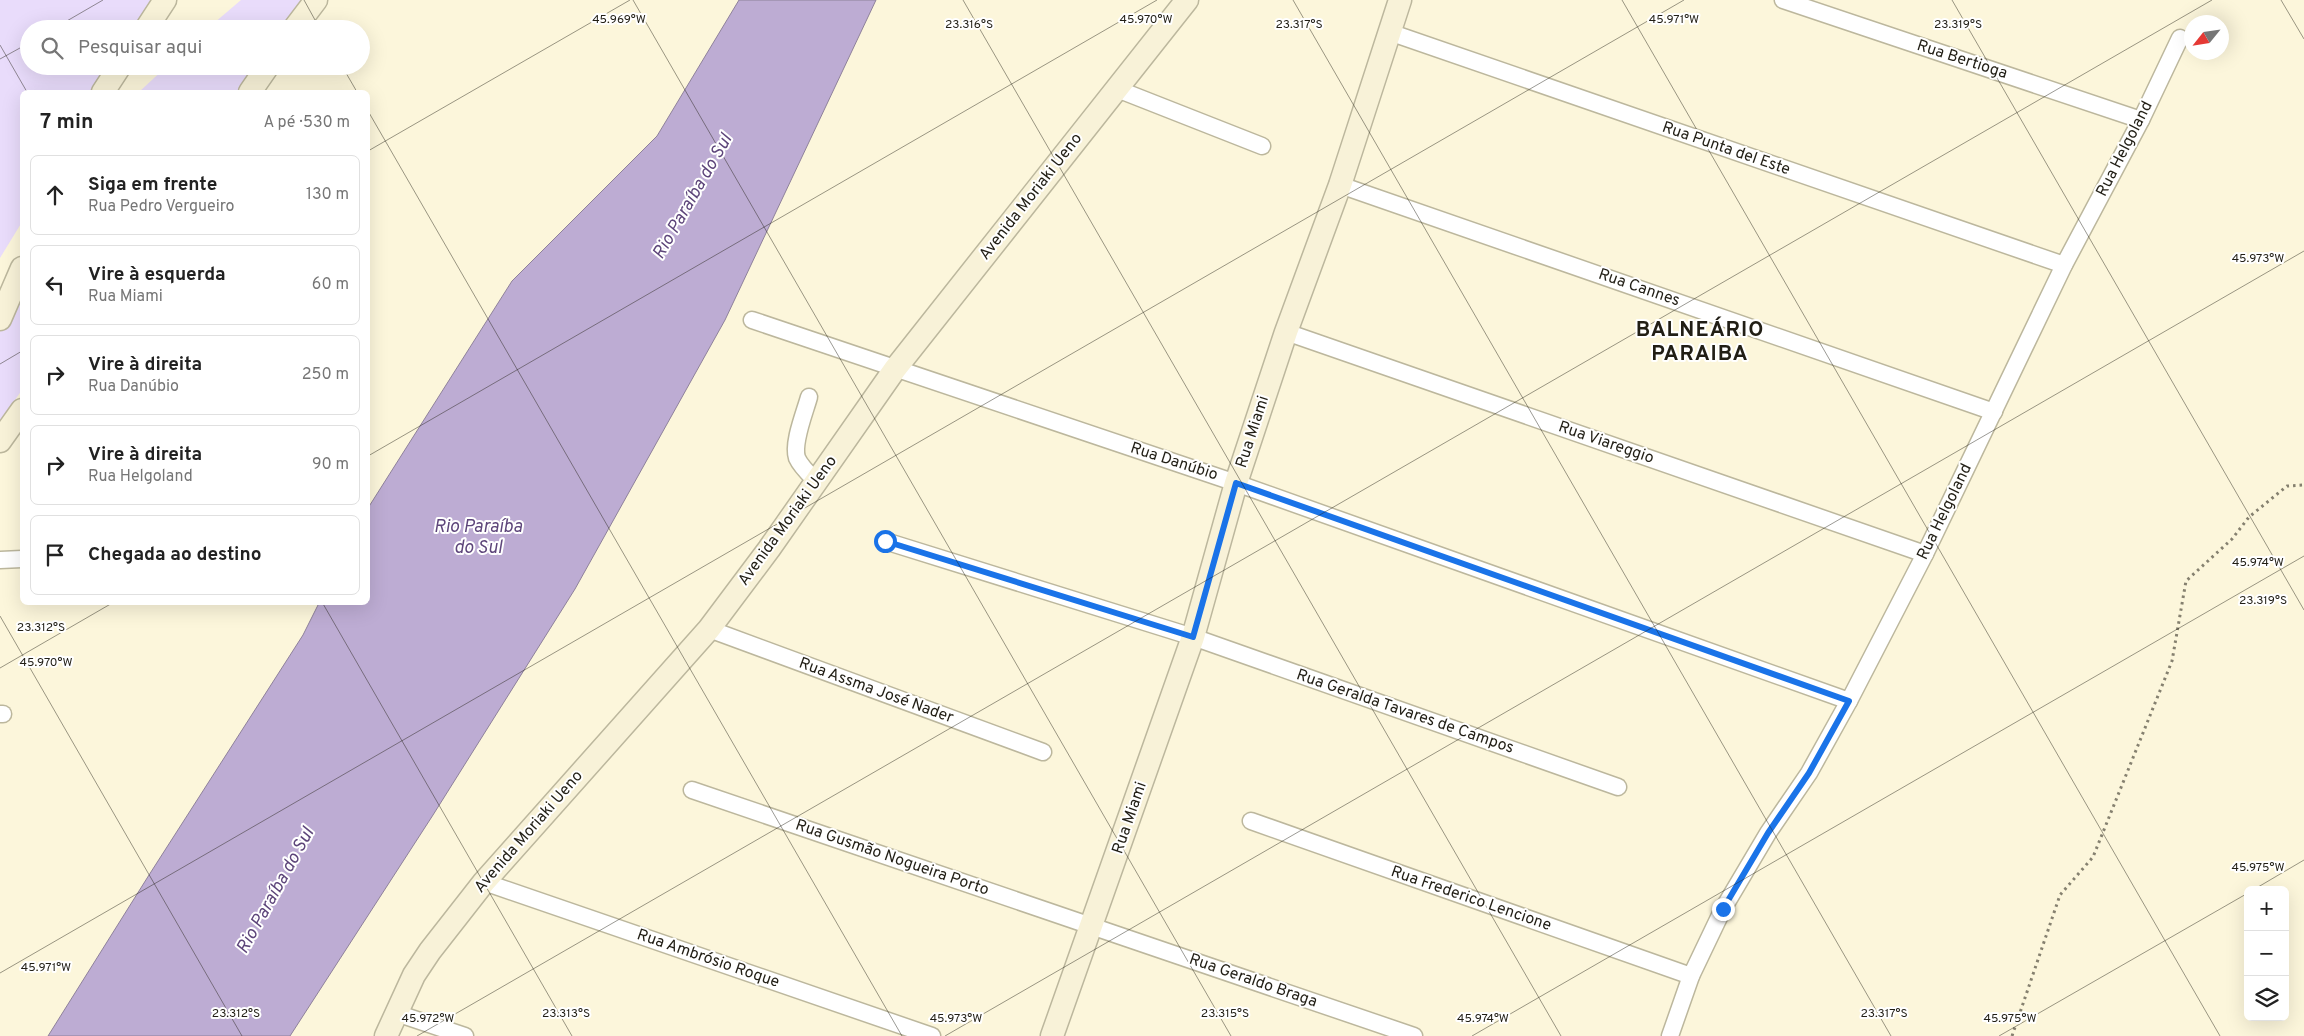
<!DOCTYPE html>
<html lang="pt">
<meta charset="utf-8">
<style>
:root{--surface:#fff;--page:#f2f2f2;--text:#222;--muted:#767676;--line:#e0e0e0}
body{margin:0;font-family:Overpass,sans-serif;background:var(--page);color:var(--text)}
.controls{position:absolute;right:15px;bottom:15px;display:grid;overflow:hidden;border-radius:8px;box-shadow:0 5px 20px #0002}
.controls button{width:45px;height:45px;display:grid;place-items:center;padding:0;border:0;border-bottom:1px solid var(--line);background:var(--surface);color:var(--text);font:25px sans-serif}
.compass{position:absolute;left:2184px;top:15px;width:45px;height:45px;border-radius:50%;background:var(--surface);box-shadow:0 5px 20px #0002;rotate:240deg}
.stop{position:absolute;width:15px;height:15px;margin:-11px;border:4px solid #1a73e8;border-radius:50%;background:#fff}
.stop.end{background:#1a73e8;border-color:#fff;box-shadow:0 1px 5px #0008}
.list{margin:0;padding:0;list-style:none}
h2{display:flex;justify-content:space-between;align-items:center;height:65px;margin:0;padding:0 20px;font-size:21px}
h2 small{font-size:16px;font-weight:400;color:var(--muted)}
.list li{display:grid;grid-template-columns:32px 1fr auto;gap:15px;align-items:center;box-sizing:border-box;height:80px;margin:0 10px 10px;padding:0 10px;border:1px solid var(--line);border-radius:8px}
.list b{display:block;font-size:19px;white-space:nowrap}
.list p{margin:0;font-size:16px;white-space:nowrap;color:var(--muted)}
.list em{font-size:16px;font-style:normal;color:var(--muted)}
.icon{flex:none;width:28px;height:28px;fill:none;stroke:currentColor;stroke-width:2;stroke-linecap:round;stroke-linejoin:round}
.map{position:relative;flex:none;width:2304px;height:1036px;overflow:hidden}
.search{position:absolute;background:var(--surface);box-shadow:0 5px 20px #0002;left:20px;top:20px;width:350px;height:55px;display:flex;align-items:center;gap:12px;box-sizing:border-box;padding:0 18px;border-radius:28px;color:var(--muted);font-size:19px}
.panel{position:absolute;background:var(--surface);box-shadow:0 5px 20px #0002;left:20px;top:90px;width:350px;height:515px;border-radius:8px}
.map>svg:first-child{display:block}
.green{fill:#e9dcfb}
.water{fill:#bdacd3;stroke:#8e819a}
.lines{fill:none;stroke-linecap:round;stroke-linejoin:round}
.street-casing{stroke:#bcb79d;stroke-width:19}
.secondary-casing{stroke:#bcb79d;stroke-width:25}
.path{stroke:#85806f;stroke-width:3;stroke-dasharray:2.5 4;stroke-linecap:butt}
.street{stroke:#fff;stroke-width:16}
.secondary{stroke:#f8f2d8;stroke-width:22}
.route{stroke:#1a73e8;stroke-width:6}
.ticks{fill:none;stroke:#211e15;stroke-width:1;stroke-opacity:0.45}
.labels{text-anchor:middle;dominant-baseline:central;stroke-width:4;stroke-linejoin:round;paint-order:stroke}
.street-label{font-size:16px;fill:#211e15;stroke:#fff}
.water-label{font-size:18px;font-style:italic;fill:#5d457a;stroke:#fff}
.district-label{font-size:21px;font-weight:bold;letter-spacing:1px;fill:#211e15;stroke:#fff}
.ticks-label{font-size:12px;text-anchor:middle;fill:#211e15;stroke:#fff;stroke-width:4;stroke-linejoin:round;paint-order:stroke}
</style>
<div class="map">
<svg width="2304" height="1036" viewBox="0 0 2304 1036">
<rect width="100%" height="100%" fill="#fcf6db"/>
<!-- green -->
<g class="green">
<path d="M0 0H169L148 29H29V66H121L104 92H22V222L0 258Z"/>
<path d="M241 0H305L285 29H207Z"/>
<path d="M167 66H258L239 92H139Z"/>
<path d="M22 285V390L0 421V332Z"/>
</g>
<!-- water -->
<path class="water" d="M739 0H876L725 320 575 589 433 815 290 1036H48L149 875 303 635 319 603 368 602V508L512 281 657 136Z"/>
<g class="lines">
<defs>
<g id="street">
<path d="M1783 0 2141 120"/>
<path d="M1389 32 2064 265"/>
<path d="M1117 89 1262 146"/>
<path d="M1340 185 1994 412"/>
<path d="M752 320 1236 483 1849 701"/>
<path d="M1286 332 1925 554"/>
<path d="M809 397C805 412 792 443 797 458 801 467 810 475 817 482"/>
<path d="M885 541 1193 637 1618 787"/>
<path d="M0 560 22 559"/>
<path d="M709 629 1043 752"/>
<path d="M0 714H3"/>
<path d="M692 790 1414 1036"/>
<path d="M1251 821 1691 976"/>
<path d="M484 882 932 1036"/>
<path d="M396 1013 465 1036"/>
<path d="M1670 1036 1691 976 1723 909 1768 833 1809 773 1849 701 1925 554 2064 265 2141 120 2180 38"/>
</g>
<g id="secondary">
<path d="M146 29 165 0"/>
<path d="M294 29 316 0"/>
<path d="M103 92 120 66"/>
<path d="M250 92 268 66"/>
<path d="M0 319 22 268"/>
<path d="M0 441 22 410"/>
<path d="M386 1036 414 975 430 951 484 882 709 629 769 549 895 369 1187 0"/>
<path d="M1052 1036 1193 637 1236 483 1286 332 1340 185 1400 0"/>
</g>
</defs>
<!-- street casing -->
<use href="#street" class="street-casing"/>
<!-- secondary casing -->
<use href="#secondary" class="secondary-casing"/>
<!-- path -->
<path class="path" d="M2012 1036 2060 895 2093 857 2172 661 2186 581 2232 539 2249 517 2287 486 2304 485"/>
<!-- street -->
<use href="#street" class="street"/>
<!-- secondary -->
<use href="#secondary" class="secondary"/>
</g>
<g class="lines">
<!-- route -->
<path class="route" d="M885 541 1193 637 1236 483 1849 701 1809 773 1768 833 1723 909"/>
</g>
<!-- ticks -->
<path class="ticks" d="M304 0 320 29M633 0 1231 1036M963 0 1561 1036M1293 0 1891 1036M1622 0 2220 1036M1952 0 2304 610M2281 0 2304 39M53 29 103 0M0 45 27 92M0 59 29 43M342 66 357 92M368 111 902 1036M368 151 630 0M0 364 22 351M368 456 1157 0M322 602 572 1036M0 616 242 1036M0 668 114 602M2253 890 2304 860M0 973 1684 0M417 1036 2212 0M945 1036 2304 251M1472 1036 2304 556M1999 1036 2248 893"/>
<g class="labels">
<!-- street labels -->
<g class="street-label">
<text transform="translate(1962 60) rotate(18)">Rua Bertioga</text>
<text transform="translate(1726 149) rotate(19)">Rua Punta del Este</text>
<text transform="translate(2125 149) rotate(-63)">Rua Helgoland</text>
<text transform="translate(1031 197) rotate(-52)">Avenida Moriaki Ueno</text>
<text transform="translate(1639 288) rotate(19)">Rua Cannes</text>
<text transform="translate(1253 432) rotate(-72)">Rua Miami</text>
<text transform="translate(1606 443) rotate(19)">Rua Viareggio</text>
<text transform="translate(1174 462) rotate(18)">Rua Danúbio</text>
<text transform="translate(1945 512) rotate(-64)">Rua Helgoland</text>
<text transform="translate(788 521) rotate(-54)">Avenida Moriaki Ueno</text>
<text transform="translate(876 691) rotate(20)">Rua Assma José Nader</text>
<text transform="translate(1405 712) rotate(19)">Rua Geralda Tavares de Campos</text>
<text transform="translate(1130 818) rotate(-71)">Rua Miami</text>
<text transform="translate(529 832) rotate(-49)">Avenida Moriaki Ueno</text>
<text transform="translate(892 858) rotate(19)">Rua Gusmão Nogueira Porto</text>
<text transform="translate(1471 899) rotate(19)">Rua Frederico Lencione</text>
<text transform="translate(708 959) rotate(19)">Rua Ambrósio Roque</text>
<text transform="translate(1253 981) rotate(19)">Rua Geraldo Braga</text>
</g>
<!-- water labels -->
<g class="water-label">
<text transform="translate(693 197) rotate(-60)">Rio Paraíba do Sul</text>
<text x="478" y="527">Rio Paraíba<tspan x="478" dy="21">do Sul</tspan></text>
<text transform="translate(276 891) rotate(-61)">Rio Paraíba do Sul</text>
</g>
<!-- district labels -->
<g class="district-label">
<text x="1700" y="330">BALNEÁRIO<tspan x="1700" dy="24">PARAIBA</tspan></text>
</g>
</g>
<g class="ticks-label">
<text x="619" y="23">45.969°W</text>
<text x="1674" y="23">45.971°W</text>
<text x="1146" y="23">45.970°W</text>
<text x="969" y="28">23.316°S</text>
<text x="1299" y="28">23.317°S</text>
<text x="1958" y="28">23.319°S</text>
<text x="2258" y="262">45.973°W</text>
<text x="2258" y="566">45.974°W</text>
<text x="2263" y="604">23.319°S</text>
<text x="41" y="631">23.312°S</text>
<text x="46" y="666">45.970°W</text>
<text x="2258" y="871">45.975°W</text>
<text x="46" y="971">45.971°W</text>
<text x="236" y="1017">23.312°S</text>
<text x="566" y="1017">23.313°S</text>
<text x="1225" y="1017">23.315°S</text>
<text x="1884" y="1017">23.317°S</text>
<text x="428" y="1022">45.972°W</text>
<text x="956" y="1022">45.973°W</text>
<text x="1483" y="1022">45.974°W</text>
<text x="2010" y="1022">45.975°W</text>
</g>
</svg>
<div class="controls">
<button>+</button>
<button>−</button>
<button><svg class="icon" aria-label="layers" viewBox="0 0 24 24"><path d="M12 4l9 5-9 5-9-5zM3 14l9 5 9-5"/></svg></button>
</div>
<svg class="compass" viewBox="-18 -18 36 36"><path d="M0-13l5 13h-10z" fill="#e53935"/><path d="M0 13l5-13h-10z" fill="#767676"/></svg>
<div class="stop" style="left:885px;top:541px"></div>
<div class="stop end" style="left:1723px;top:909px"></div>
<div class="search"><svg class="icon" aria-label="search" viewBox="0 0 24 24"><circle cx="10" cy="10" r="6"/><path d="M15 15l6 6"/></svg>Pesquisar aqui</div>
<section class="panel">
<h2>7 min<small>A pé · 530 m</small></h2>
<ul class="list">
<li><svg class="icon" aria-label="ahead" viewBox="0 0 24 24"><path d="M12 20V5M6 11l6-6 6 6"/></svg><div><b>Siga em frente</b><p>Rua Pedro Vergueiro</p></div><em>130 m</em></li>
<li><svg class="icon" aria-label="left" viewBox="0 0 24 24"><path d="M17 20v-9H6M10 6l-5 5 5 5"/></svg><div><b>Vire à esquerda</b><p>Rua Miami</p></div><em>60 m</em></li>
<li><svg class="icon" aria-label="right" viewBox="0 0 24 24"><path d="M7 20v-9h11M14 6l5 5-5 5"/></svg><div><b>Vire à direita</b><p>Rua Danúbio</p></div><em>250 m</em></li>
<li><svg class="icon" aria-label="right" viewBox="0 0 24 24"><path d="M7 20v-9h11M14 6l5 5-5 5"/></svg><div><b>Vire à direita</b><p>Rua Helgoland</p></div><em>90 m</em></li>
<li><svg class="icon" aria-label="arrive" viewBox="0 0 24 24"><path d="M6 21V4h12l-3 4 3 4H6"/></svg><div><b>Chegada ao destino</b></div></li>
</ul>
</section>
</div>
